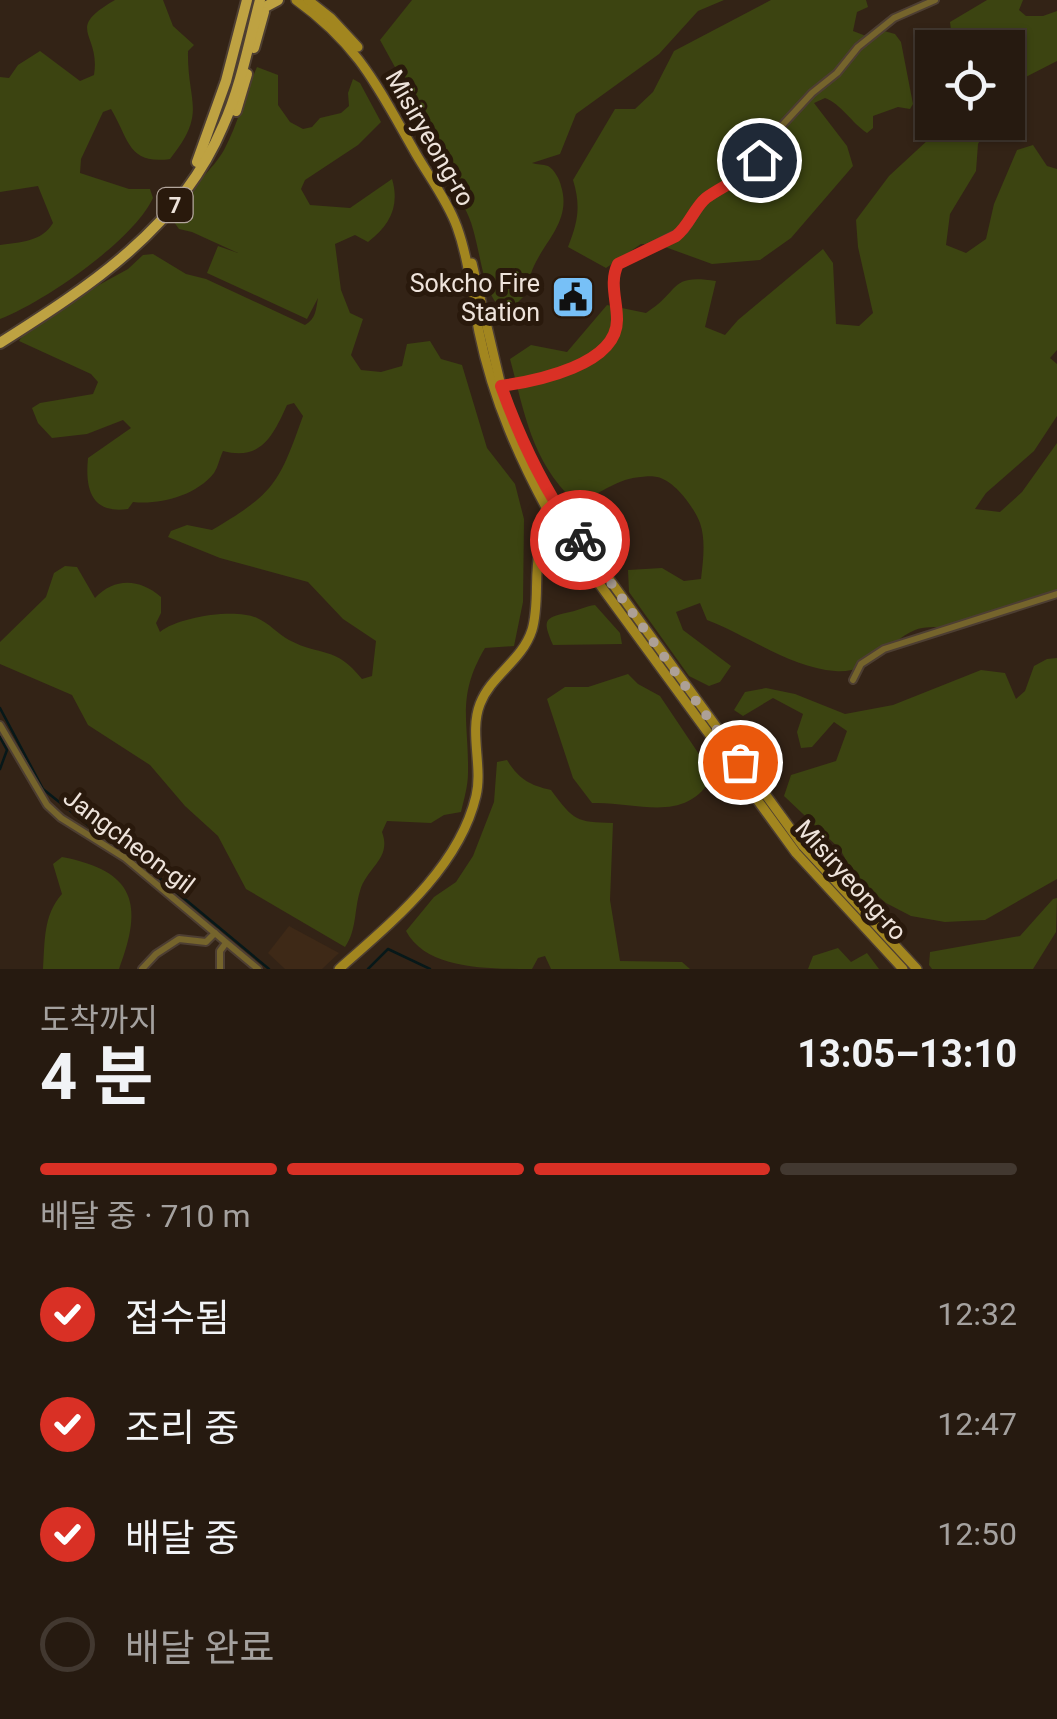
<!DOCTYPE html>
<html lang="ko">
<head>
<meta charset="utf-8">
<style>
	:root { --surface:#261a10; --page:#2e2319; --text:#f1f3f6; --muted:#a4a19f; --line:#423830; --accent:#d93025 }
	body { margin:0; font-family:Roboto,"Noto Sans KR",sans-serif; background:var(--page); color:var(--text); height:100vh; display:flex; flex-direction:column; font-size:38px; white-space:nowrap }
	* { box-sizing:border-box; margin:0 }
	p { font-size:32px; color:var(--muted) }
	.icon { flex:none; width:55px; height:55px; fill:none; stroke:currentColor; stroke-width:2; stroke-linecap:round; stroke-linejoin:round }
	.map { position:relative; height:969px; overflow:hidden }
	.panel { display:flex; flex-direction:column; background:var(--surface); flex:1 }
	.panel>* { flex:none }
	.controls { position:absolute; left:915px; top:30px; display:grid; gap:20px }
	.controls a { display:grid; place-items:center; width:110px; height:110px; border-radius:0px; background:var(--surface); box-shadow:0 2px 8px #0004,0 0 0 2px var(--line); font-size:50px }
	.pin { position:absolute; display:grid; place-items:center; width:85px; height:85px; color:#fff; margin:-42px; border:5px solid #fff; border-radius:50%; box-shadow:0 2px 10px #0007 }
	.courier { position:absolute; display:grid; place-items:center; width:100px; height:100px; margin:-50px; border:8px solid #d93025; border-radius:50%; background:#fff; color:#222; box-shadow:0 2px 12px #0007 }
	.summary em { font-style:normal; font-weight:700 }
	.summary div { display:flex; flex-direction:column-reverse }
	.summary { display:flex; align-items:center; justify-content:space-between; height:170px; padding:0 40px }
	h1 { font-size:65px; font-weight:700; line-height:75px }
	.bar { display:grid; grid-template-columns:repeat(4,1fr); gap:15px 10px; align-content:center; height:120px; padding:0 40px }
	.bar i { height:12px; border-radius:8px; background:var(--line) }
	.bar .selected { background:var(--accent) }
	.bar p { grid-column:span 4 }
	ol { padding:0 40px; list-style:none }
	li { display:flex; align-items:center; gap:30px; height:110px }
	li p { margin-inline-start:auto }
	li .icon { padding:10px; border-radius:50%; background:var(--accent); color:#fff; stroke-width:4 }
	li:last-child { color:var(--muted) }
	li i { width:55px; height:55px; border:5px solid var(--line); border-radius:50% }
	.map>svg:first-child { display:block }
</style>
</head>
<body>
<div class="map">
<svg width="1057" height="969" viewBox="0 0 1057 969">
	<rect width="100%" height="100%" fill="#332316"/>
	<!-- built -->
	<path fill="#3e2917" d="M289 926 339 953 322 969H285L268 953Z"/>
	<!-- green -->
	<g fill="#3c4411">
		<path d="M115 0H163L173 26 194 45 188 51C187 103 208 112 170 159 128 165 129 139 111 109L103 112 81 159 80 173 129 189H150L153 198C133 241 44 302 0 319V245C20 242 42 242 53 223L38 186 0 192V77L9 78 18 65 40 51 80 81 94 75C101 32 63 30 115 0Z"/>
		<path d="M412 0H724L698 11 659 54 576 114 560 154 532 163C537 165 543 164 548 166 554 169 560 180 561 186 575 230 526 252 529 291L517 303 504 310C478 293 482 237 464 207L467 198 380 40Z"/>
		<path d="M771 0H866L868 7 857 12 853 31 866 36 877 29 895 34 901 42 913 104 910 109 898 107 873 116V128L867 133C852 123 841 104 825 98L814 103 847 146 853 166 791 238 760 260 712 264 657 244H641L606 268 568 247C578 222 581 206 573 180L615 109H635L653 92 674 51Z"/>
		<path d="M987 0H1023L1019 10 1026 16H1043L1057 11V61L1008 86V48L953 47 950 22Z"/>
		<path d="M257 67 278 75V105L290 122 303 129 312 127 320 118 341 113 349 106 348 93 353 79 360 83 381 122 358 145 305 180 301 189 310 205 350 208 392 179C400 206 390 225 368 242L355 235 335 244 341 290 350 313 363 319 351 355 361 370 381 372 402 366 407 344 430 341 441 359 462 365 487 448 515 484 524 519 523 602 514 646 485 648C456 697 469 721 468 773 468 786 464 799 461 812L444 815 431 823 387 821 382 832C392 859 367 867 360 891 354 910 357 930 345 947L246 889 218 836 185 806 150 765 88 725 72 695 0 664V642L46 597 54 573 65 566 77 567 95 598C115 577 140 579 161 597V613L156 623 160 632C178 617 235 608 257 618 269 623 278 634 289 640 321 657 335 645 362 679L372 676 376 641 343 619 308 582 220 558 168 537 171 531 187 525 212 530C275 493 279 483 303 416L294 403 287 405C273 436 261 461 223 451 220 457 218 467 214 473 196 496 159 505 133 502L128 509C91 514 85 489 88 458L131 428 123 420 87 434 52 438 38 423 32 408 40 403 93 394 98 382 91 374 19 341 26 331 66 303 128 269 143 255 153 254 186 274 206 279 305 325C316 319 316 309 318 298L307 319 207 273 218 246 238 253 192 232 179 229 174 222C182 191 209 176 224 150 238 124 245 94 257 67Z"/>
		<path d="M988 125 978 144 976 171 950 214 946 245 966 253 986 239 994 204 1017 150 1033 145 1047 166 1057 169V350L1050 358 1057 364V416L1034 451 986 493 975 509 1000 512 1022 492 1057 443V594C1020 603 983 617 945 626 936 628 924 626 915 630 885 643 872 674 835 671 791 668 747 635 707 620L700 603 676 612 683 630 731 666 720 682 709 686 689 676 629 592 628 570 662 568 684 581 701 579C703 562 706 540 700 523 694 507 674 480 657 477 651 475 639 477 633 478 611 482 595 499 574 501 531 460 525 414 510 359L531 345 567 352 607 305 646 313C682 290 668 274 716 281L705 327 725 335 738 320 823 249 833 263 836 324 859 326 873 313 858 247 856 220 889 176 929 139Z"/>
		<path d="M595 605 620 633 622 644 553 645C542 619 544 618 570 612 579 610 586 606 595 605Z"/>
		<path d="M1057 658V879L985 920 945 922 911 916 886 903 855 877 840 849 784 796 791 775 836 761 847 731 834 722 812 747 801 748 797 732 803 714 773 698 743 716 734 710 745 692 766 688 795 694 845 714 893 705 981 670 1005 673 1016 699 1025 691 1034 666 1047 659Z"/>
		<path d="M628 674 638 684 660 696 713 775C687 826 636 801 592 803L573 778 547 699 565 687H588Z"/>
		<path d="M507 760C519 779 529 785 551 790 574 821 576 822 613 823L610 900 620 961 682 962 690 969H551L545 956 538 958 532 969C486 969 426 969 406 931L434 897 456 882 473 856 494 802 497 762Z"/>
		<path d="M62 857C135 871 144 904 119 969H43C45 942 43 915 62 894L53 864Z"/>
		<path d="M1057 898 1056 932 1033 969H932L929 965 930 952 1020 936 1053 899Z"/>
		<path d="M838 948 851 962 867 953 879 969H808L813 956Z"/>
	</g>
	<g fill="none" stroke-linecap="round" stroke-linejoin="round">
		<!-- stream -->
		<g stroke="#071819" stroke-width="2.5">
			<path d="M0 708 43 789 94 830 127 851 269 969"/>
			<path d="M0 737 7 750 0 769"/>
			<path d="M368 969 388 949 430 969"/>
		</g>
		<!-- street casing -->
		<g stroke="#4d3e32" stroke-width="10">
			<g id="street">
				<path d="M501 386C536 381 618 365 617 319 617 299 610 282 618 264L684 230 704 200 753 168 775 133 812 93 837 73 858 47 894 18 935 0"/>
				<path d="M853 680 861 664 884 649 1057 594"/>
				<path d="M0 725 47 805 61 818 125 858 258 969"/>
				<path d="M142 969 156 954 179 939 206 942 215 933"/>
				<path d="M220 969V951L226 943"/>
			</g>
		</g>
		<!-- secondary casing -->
		<g stroke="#4d3e32" stroke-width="12">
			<g id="secondary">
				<path d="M296 0C360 46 378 88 416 154 430 178 448 202 457 227 469 260 472 297 479 332 493 400 520 461 554 522L796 853 903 969"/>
				<path d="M308 0 331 18 358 47"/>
				<path d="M472 263 501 386 517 433 551 499 803 846 917 969"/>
				<path d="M339 969C392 922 459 868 476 796 483 767 469 732 480 704 491 675 522 661 532 630 543 593 526 549 556 521"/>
			</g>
		</g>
		<!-- primary casing -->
		<g stroke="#4d3e32" stroke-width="14">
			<g id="primary">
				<path d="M265 7 278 0"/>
				<path d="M254 48 264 12"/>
				<path d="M236 111 247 74"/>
				<path d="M197 162 226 81 247 0"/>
				<path d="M0 343C90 286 180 228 223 126 241 86 249 42 260 0"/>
			</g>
		</g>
		<!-- street -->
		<use href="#street" stroke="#75642c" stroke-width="6"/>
		<!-- secondary -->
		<use href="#secondary" stroke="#a2861f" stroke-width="9"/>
		<!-- primary -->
		<use href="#primary" stroke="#bea242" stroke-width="10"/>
	</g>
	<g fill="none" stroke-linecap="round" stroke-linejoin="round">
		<!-- done -->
		<path stroke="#ada096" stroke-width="10" stroke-dasharray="0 18" d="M580 540 740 762"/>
		<!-- route -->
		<path stroke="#d93025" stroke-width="12" d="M580 540C545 492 521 442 501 386 536 381 618 365 617 319 617 300 609 282 618 264L676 236C689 226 694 208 706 198 724 185 743 179 759 160"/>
	</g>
	<!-- icons -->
	<defs>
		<g id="civic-square" transform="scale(2.25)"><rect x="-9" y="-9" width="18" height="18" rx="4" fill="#77c0f7" stroke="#29190c"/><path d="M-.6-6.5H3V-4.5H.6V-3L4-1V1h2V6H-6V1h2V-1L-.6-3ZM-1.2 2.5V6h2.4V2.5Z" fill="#111"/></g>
	</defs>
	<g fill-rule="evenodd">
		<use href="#civic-square" x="573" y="297"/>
	</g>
	<g text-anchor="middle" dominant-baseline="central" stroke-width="10" stroke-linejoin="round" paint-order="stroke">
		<!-- shield labels -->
		<rect fill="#29190c" stroke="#b3a69d" stroke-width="2.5" x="157.5" y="188" width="35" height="34" rx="8"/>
		<g font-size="22" font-weight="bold" fill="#eee3db">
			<text x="175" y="205">7</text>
		</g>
		<!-- street labels -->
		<g font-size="25" fill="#eee3db" stroke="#29190c">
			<text transform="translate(430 138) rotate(60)">Misiryeong-ro</text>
			<text transform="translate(129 841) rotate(37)">Jangcheon-gil</text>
			<text transform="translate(851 880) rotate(48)">Misiryeong-ro</text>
		</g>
		<!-- poi labels -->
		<g font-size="25" fill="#eee3db" stroke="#29190c" text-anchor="end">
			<text x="540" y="283">Sokcho Fire<tspan x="540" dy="29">Station</tspan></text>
		</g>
	</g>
</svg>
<div class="controls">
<a><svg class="icon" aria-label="locate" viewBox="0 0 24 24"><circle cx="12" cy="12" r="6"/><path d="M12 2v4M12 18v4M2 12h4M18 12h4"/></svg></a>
</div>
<div class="pin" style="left:740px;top:762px;background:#ea580c"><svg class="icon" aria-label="bag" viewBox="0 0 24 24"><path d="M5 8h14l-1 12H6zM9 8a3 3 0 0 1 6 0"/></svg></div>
<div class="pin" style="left:759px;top:160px;background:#1f2937"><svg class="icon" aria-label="home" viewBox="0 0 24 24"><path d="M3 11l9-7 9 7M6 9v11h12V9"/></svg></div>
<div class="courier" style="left:580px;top:540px"><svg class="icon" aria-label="bike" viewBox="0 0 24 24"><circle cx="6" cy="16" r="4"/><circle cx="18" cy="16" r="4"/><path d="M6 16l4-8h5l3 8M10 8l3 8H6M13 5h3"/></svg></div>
</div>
<section class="panel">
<div class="summary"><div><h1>4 분</h1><p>도착까지</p></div><em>13:05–13:10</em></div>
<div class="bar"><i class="selected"></i><i class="selected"></i><i class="selected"></i><i></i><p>배달 중 · 710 m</p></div>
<ol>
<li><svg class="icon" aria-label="check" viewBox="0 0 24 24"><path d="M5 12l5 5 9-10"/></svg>접수됨<p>12:32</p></li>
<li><svg class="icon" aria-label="check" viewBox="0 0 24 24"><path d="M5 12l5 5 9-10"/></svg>조리 중<p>12:47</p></li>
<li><svg class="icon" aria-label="check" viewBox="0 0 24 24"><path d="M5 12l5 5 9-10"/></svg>배달 중<p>12:50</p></li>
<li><i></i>배달 완료</li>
</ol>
</section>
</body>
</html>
